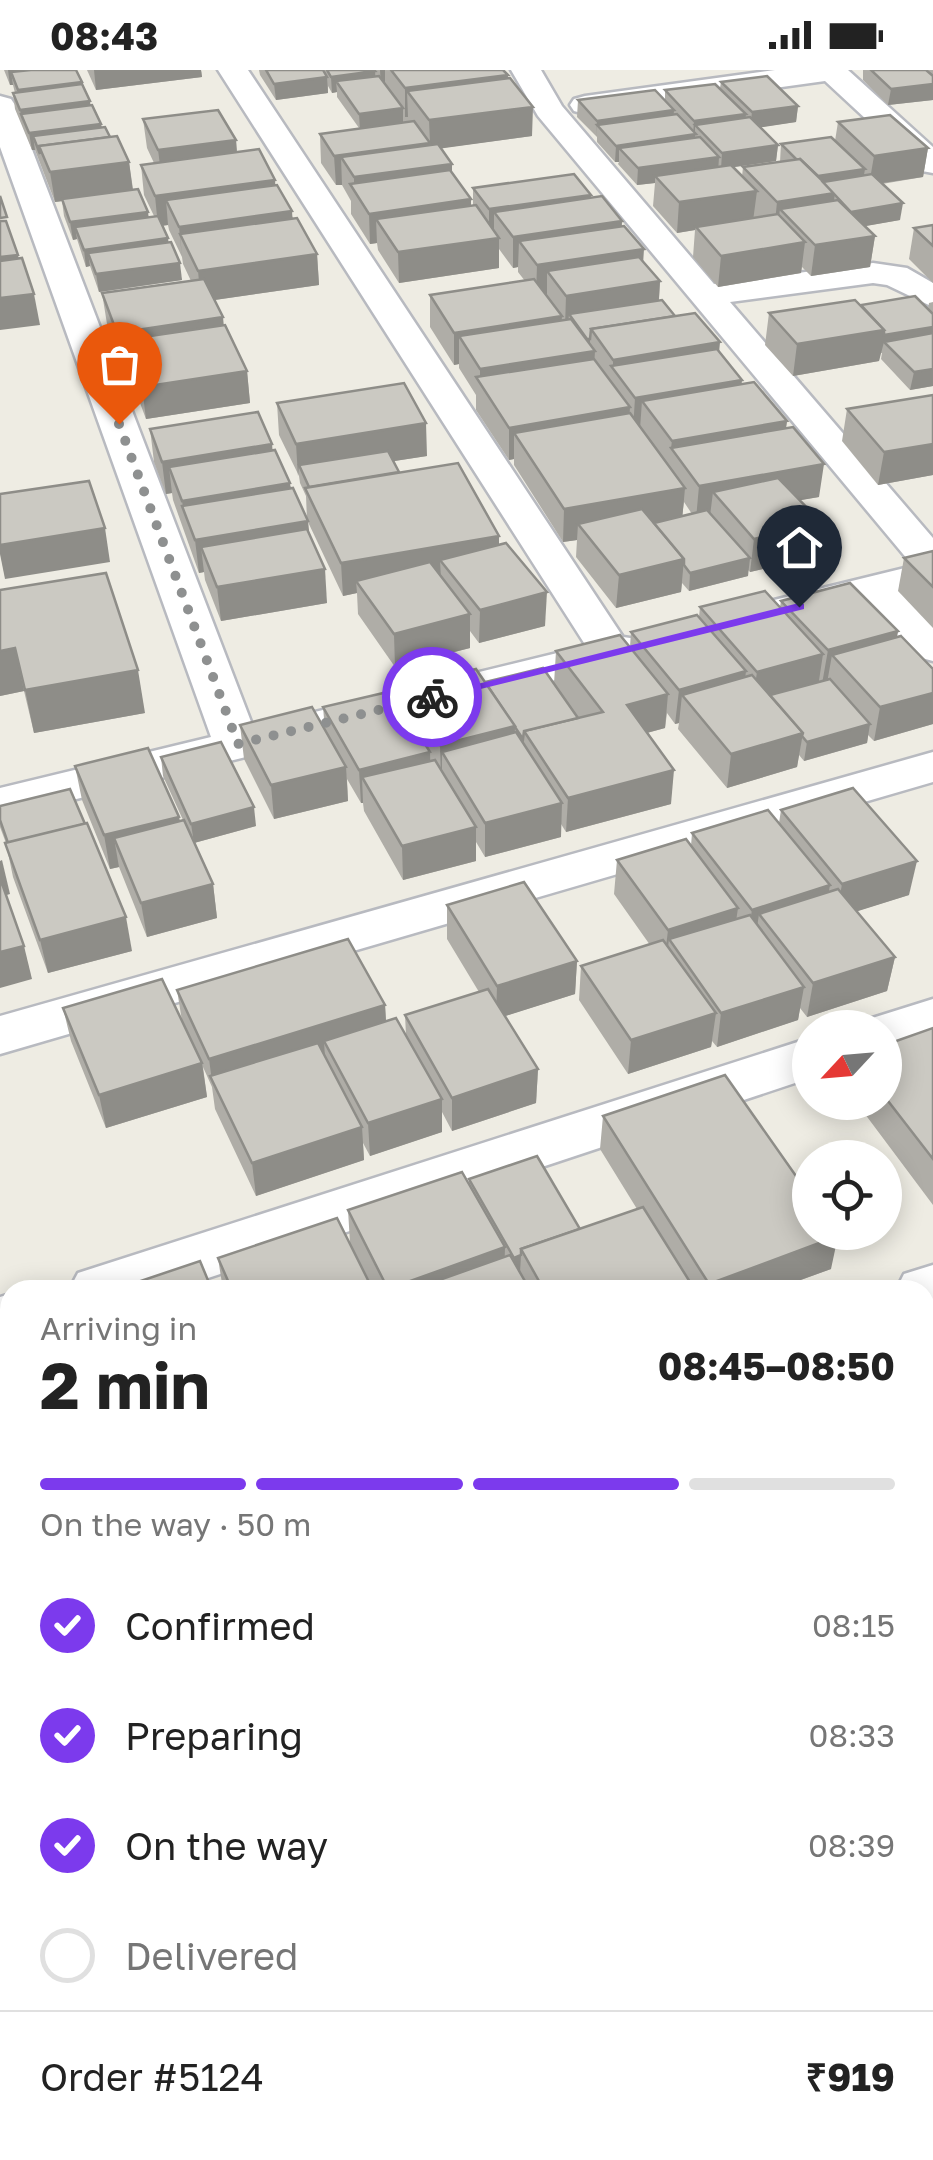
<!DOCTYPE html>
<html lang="en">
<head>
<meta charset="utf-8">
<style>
	:root { --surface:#fff; --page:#f6f6f6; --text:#222; --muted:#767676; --line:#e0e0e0; --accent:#7c3aed }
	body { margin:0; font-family:"Golos Text",sans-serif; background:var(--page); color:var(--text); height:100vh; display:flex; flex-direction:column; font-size:38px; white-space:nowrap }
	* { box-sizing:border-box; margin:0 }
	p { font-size:32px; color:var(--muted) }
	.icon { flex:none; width:55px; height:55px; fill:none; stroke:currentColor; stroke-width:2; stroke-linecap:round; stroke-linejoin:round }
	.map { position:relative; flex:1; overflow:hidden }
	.side { position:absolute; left:0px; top:1210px; width:935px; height:880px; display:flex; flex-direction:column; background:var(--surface); border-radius:30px 30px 0 0; box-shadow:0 5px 25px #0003 }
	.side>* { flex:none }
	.needle { width:65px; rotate:244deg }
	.tools { position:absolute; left:792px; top:940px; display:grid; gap:20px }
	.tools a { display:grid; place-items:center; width:110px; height:110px; border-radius:50%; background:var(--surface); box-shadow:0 5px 25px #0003; font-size:50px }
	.pin { position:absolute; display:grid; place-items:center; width:85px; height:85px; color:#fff; margin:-102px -42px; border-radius:50% 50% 50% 0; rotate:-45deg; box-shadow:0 0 10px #0007 }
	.pin .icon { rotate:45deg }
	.courier { position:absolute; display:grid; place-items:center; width:100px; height:100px; margin:-50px; border:8px solid #7c3aed; border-radius:50%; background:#fff; color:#222; box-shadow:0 2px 12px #0007 }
	.headline em { font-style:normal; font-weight:700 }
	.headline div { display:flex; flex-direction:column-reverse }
	.headline { display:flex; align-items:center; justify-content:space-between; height:170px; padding:0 40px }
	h1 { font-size:65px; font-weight:700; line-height:75px }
	.bar { display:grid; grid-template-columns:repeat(4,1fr); gap:15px 10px; align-content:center; height:120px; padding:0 40px }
	.bar i { height:12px; border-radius:8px; background:var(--line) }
	.bar .selected { background:var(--accent) }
	.bar p { grid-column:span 4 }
	.line { display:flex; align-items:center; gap:25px; padding:0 40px; border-top:2px solid var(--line) }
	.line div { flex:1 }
	ol { padding:0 40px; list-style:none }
	li { display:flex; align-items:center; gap:30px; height:110px }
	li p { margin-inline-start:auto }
	li .icon { padding:10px; border-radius:50%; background:var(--accent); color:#fff; stroke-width:4 }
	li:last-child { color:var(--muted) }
	li i { width:55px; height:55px; border:5px solid var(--line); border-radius:50% }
	.status { display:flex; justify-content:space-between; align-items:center; height:70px; padding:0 50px; background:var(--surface); direction:ltr }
	.status svg { height:28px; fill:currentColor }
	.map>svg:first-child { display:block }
</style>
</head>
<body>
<div class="status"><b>08:43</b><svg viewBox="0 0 49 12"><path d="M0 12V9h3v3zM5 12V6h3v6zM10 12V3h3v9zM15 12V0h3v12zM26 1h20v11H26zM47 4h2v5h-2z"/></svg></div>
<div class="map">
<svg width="933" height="2090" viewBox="0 0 933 2090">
	<rect width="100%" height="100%" fill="#eeece3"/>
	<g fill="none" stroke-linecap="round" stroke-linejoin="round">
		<!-- street casing -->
		<g stroke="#b8bac0" stroke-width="5">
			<g id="street">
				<path d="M218 0H248L623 567 644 570 651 579 644 588 0 748V718L211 667 0 77V26L11 29 15 35 253 657 586 576Z"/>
				<path d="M511 0H541L562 36 714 214 873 193 907 198 933 213V237L887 215 873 213 730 232 933 468V516L903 524 933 553V591L918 587 865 533 785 553 770 549 764 540 770 531 913 496 538 46Z"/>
				<path d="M775 0H848L933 77V103L922 101 825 11 585 44 574 41 570 35 574 29 585 26Z"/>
				<path d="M933 682V712L0 984V946Z"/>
				<path d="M933 929V968L885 983V958H862L866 950Z"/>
				<path d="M810 968V1008L172 1220H69L78 1203Z"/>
				<path d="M933 1195V1243L925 1245V1220H896L904 1204Z"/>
				<path d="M10 1224V1274L0 1277V1227Z"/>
				<path d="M10 1506V1568L0 1572V1510Z"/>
				<path d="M0 1736 10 1741V1826L0 1822Z"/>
				<path d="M925 1845 933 1848V1937L925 1934Z"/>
				<path d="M179 2080H262L266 2090H183Z"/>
			</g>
		</g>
		<!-- street -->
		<use href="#street" fill="#fff" fill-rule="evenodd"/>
	</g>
	<!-- wall -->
	<g fill="#afada7" fill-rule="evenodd">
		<path d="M4 0H76L90 35 102 57 129 92 133 119 149 147 154 146 144 125 141 95 154 93 147 78 143 49 236 70 237 82 275 115 293 148 317 184 319 215 214 230 223 247V255L247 301 250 333 146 349 128 301 127 294H122L107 254 102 223 191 211 183 194 182 187 169 160 168 155 162 156 182 210 99 222 90 196 86 197 77 169 73 170 64 146 62 131 55 132 35 80H32L15 39 13 23H15L13 15H10Z"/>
		<path d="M87 0H201L202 7 96 20Z"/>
		<path d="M259 0H503L532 66 441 78 452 102 471 129V136L473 135V118L591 128 622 156 643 191 660 211 659 230 675 246 719 282 742 314 787 351 786 358 819 427 800 430 817 486 750 502 748 500V506L689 521 682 513 681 522 616 538 576 487 577 470 563 472 514 395V389L509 390 476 340V325L459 298V294L454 295 430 257V225L525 211 518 202V197L513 198 499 179V198L399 213 378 180 377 173 370 174 351 144V131L342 115H336L321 93 320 64 359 58 337 27V22L332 23 328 16V23L276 30 260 5ZM684 432 692 444 682 446Z"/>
		<path d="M863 0H933V30L888 35 863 10Z"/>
		<path d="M721 12 798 36 796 52 760 57 778 75 776 91 733 97 742 107 743 97 780 92 781 74 835 71 838 52 928 78 923 107 882 114 900 150 865 156 875 166 870 197 811 206 802 197 801 203 718 217 693 187 695 160 677 163 653 136 655 113 637 115 618 94 619 92H615L597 72V67L577 47 578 30H665V20L720 18Z"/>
		<path d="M933 155V213L909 189 914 158Z"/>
		<path d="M933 232V316L910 320 881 289 882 283H880L879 291 793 306 765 275 769 243 861 235 928 239 929 233Z"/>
		<path d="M933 325V405L878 415 842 371 847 339Z"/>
		<path d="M277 333 427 386 394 391 399 402 499 466V475L545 556 479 573 470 561V578L395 597 358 544 357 523 343 526 308 452 309 464 327 533 221 551 205 510 204 502 199 503 173 430 172 423 166 424 154 392 150 359 273 380 307 450 306 426 300 413 299 406 279 365Z"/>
		<path d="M933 481V558L898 521 904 488Z"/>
		<path d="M0 520 145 643 34 663 24 621 0 626Z"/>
		<path d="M781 531 898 561 897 567 933 599V654L874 671 868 665 867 673 804 691 799 685 797 697 727 718 678 659 679 653 675 654 667 643 665 658 647 663 671 734 566 762 561 754V767L485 787 476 772V791L403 810 364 741 363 733H361L347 709 348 731 274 749 244 689 240 655 325 660 323 637 405 641 404 617 485 612 554 614 556 581 630 577 631 562 699 547 700 537H780Z"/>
		<path d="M161 687 256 756 194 773 213 814 217 848 147 867 119 797 110 799 82 730 75 696 179 747 180 751 183 750 163 706Z"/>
		<path d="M0 736 132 881 48 903 13 807 6 773 0 757Z"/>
		<path d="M781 740 909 825 857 841 895 887 887 921 807 947 800 938 798 950 717 977 712 971 711 977 628 1004 579 930 581 896 650 875 614 824 617 790 691 776 692 763 779 753Z"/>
		<path d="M447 835 577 891 575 924 505 946 538 999 536 1033 452 1061 442 1042V1062L370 1086 363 1073 364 1090 256 1126 215 1039 212 1017 203 997 207 1027 106 1058 71 971 63 938 182 951 177 920 385 935 386 951 406 965 405 945 479 922 447 869Z"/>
		<path d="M933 958V1135L856 1032H885V975Z"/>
		<path d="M603 1046 831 1199 773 1220H374L350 1173 348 1140 469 1114V1109L580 1159 637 1139 600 1079Z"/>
		<path d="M218 1188 373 1220H223Z"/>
		<path d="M933 1232V1468L925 1471V1235Z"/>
		<path d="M933 1533V1657L925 1642V1536Z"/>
		<path d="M583 2080H770L775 2090H589Z"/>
	</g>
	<!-- shaded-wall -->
	<g fill="#8e8d88">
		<path d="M8 0H74L11 2 13 15H10Z"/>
		<path d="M94 0H201L202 7 96 20Z"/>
		<path d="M380 0H385V15H381Z"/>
		<path d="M375 1 376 17 336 11 337 22 332 23 331 7Z"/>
		<path d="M508 5 507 34 407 21 408 47H405V18Z"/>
		<path d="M327 7 328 23 276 30 274 14Z"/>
		<path d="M82 12 84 28 21 36 18 20Z"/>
		<path d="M933 14V30L888 35 891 19Z"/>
		<path d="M90 31 92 48 21 44 23 57 20 40Z"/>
		<path d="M798 36 796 52 750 59 752 42Z"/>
		<path d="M533 37 532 66 430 80 452 94V123L354 120V107L341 87 342 115H336L334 86 430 73 429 50Z"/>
		<path d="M403 38V54L360 60 359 44Z"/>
		<path d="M674 40 673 56 597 55 596 67 597 51Z"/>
		<path d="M746 44 744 60 695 55V81L619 78V92H615L616 76 693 65 694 51Z"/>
		<path d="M101 54 104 71 33 66 35 80H32L29 63Z"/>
		<path d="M236 70 238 100 162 110 158 80Z"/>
		<path d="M778 75 776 91 721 99 722 83Z"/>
		<path d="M928 78 923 107 869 115 874 86Z"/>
		<path d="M719 87 718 103 655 106V113L637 115 638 98Z"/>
		<path d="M129 92 133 122 55 132 50 102Z"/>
		<path d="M865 99 862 116 830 121 815 107Z"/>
		<path d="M275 110 277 140 166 130 168 155 158 156 155 126Z"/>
		<path d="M757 121 753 151 696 157 695 160 677 163 679 132Z"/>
		<path d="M835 123 831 153 780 139 777 161 774 162 777 132Z"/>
		<path d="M591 125 589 155 494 142V168H499V198L399 213 398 182 489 169V139Z"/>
		<path d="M471 129V159L376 149 377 173 370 174 369 144Z"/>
		<path d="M903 133 900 150 849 159 851 142Z"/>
		<path d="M292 141 294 172 180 164 182 187 179 157Z"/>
		<path d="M148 142 150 159 75 157 77 169 73 170 70 152Z"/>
		<path d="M622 151 621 182 519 171 518 197 513 198V167Z"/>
		<path d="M875 166 870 197 811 206 815 175Z"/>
		<path d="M168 168 170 185 88 183 90 196 86 197 84 180Z"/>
		<path d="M805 172 801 203 718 217 721 186Z"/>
		<path d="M644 179 642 210 547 201V225L536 226 537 195Z"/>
		<path d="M317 184 319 215 201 232 198 201Z"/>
		<path d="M18 185 23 216 0 219V187Z"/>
		<path d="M180 193 182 210 99 222 96 204Z"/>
		<path d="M660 211 658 243 569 244 568 257H565L566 226Z"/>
		<path d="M34 224 40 255 0 260V228Z"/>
		<path d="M562 246 560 278 459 266V294L454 295V263Z"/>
		<path d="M223 247 226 279 123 270 127 294H122L117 263Z"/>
		<path d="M933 257V274L884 272 879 291 793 306 797 274 884 260Z"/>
		<path d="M590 269V282L595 281 593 313 480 314V299Z"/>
		<path d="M720 272 717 304 613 299V290Z"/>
		<path d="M933 299V316L910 320 914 302Z"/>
		<path d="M247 301 250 333 146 349 142 317Z"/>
		<path d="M742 310 739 342 642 331 640 359 633 360 635 328Z"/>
		<path d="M630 337 628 369 514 363V389L509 390V358Z"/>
		<path d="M787 351 782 384 671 378 672 371Z"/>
		<path d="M426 353 427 386 304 405 299 395 298 406 296 374Z"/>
		<path d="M272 374 275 407 169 397 172 423 166 424 162 392Z"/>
		<path d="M933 374V405L878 415 884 382Z"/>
		<path d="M824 394 819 427 731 442 713 422 710 446 696 449 699 416Z"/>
		<path d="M290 413 293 446 183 437 182 431Z"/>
		<path d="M685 418 682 451 650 454H578L577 470 563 472 564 439Z"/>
		<path d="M308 451 311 484 201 477 204 502 199 503 195 470Z"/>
		<path d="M822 453 817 486 750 502 754 469Z"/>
		<path d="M105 458 110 492 5 509 0 484V475Z"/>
		<path d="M499 466V499L440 490 441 509 356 511 357 523 343 526 341 493Z"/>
		<path d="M750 488 748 506 689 521 690 503Z"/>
		<path d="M684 489 681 522 616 538 619 505Z"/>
		<path d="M325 499 327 533 221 551 217 517Z"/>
		<path d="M547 522 545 556 479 573 480 540Z"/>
		<path d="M470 544V578L395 597 394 564Z"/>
		<path d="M898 561 891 595 832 585 827 613 822 614 828 580Z"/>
		<path d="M15 578 24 621 0 626V581Z"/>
		<path d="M823 584 818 617 752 635 757 602Z"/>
		<path d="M138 600 145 643 34 663 25 620Z"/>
		<path d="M746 601 742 635 682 625 679 653 675 654 679 620Z"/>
		<path d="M933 623V654L874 671 880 637Z"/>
		<path d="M668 624 665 658 624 669 627 635Z"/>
		<path d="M870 654 867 673 804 691 807 672Z"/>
		<path d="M515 656 514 690 442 682V708L441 709 440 675Z"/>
		<path d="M803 663 797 697 727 718 731 684Z"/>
		<path d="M430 682 431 716 362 707 363 733H361L359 700Z"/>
		<path d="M346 697 348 731 274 749 271 715Z"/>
		<path d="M674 700 671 734 566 762 568 728Z"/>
		<path d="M562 733 561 767 485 787V753Z"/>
		<path d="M254 737 256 756 194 773 191 754Z"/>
		<path d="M179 747 184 781 114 768 119 797 110 799 104 765Z"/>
		<path d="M476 757V791L403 810 402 776Z"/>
		<path d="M2 790 10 824 0 827V791Z"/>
		<path d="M917 791 909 825 836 848 842 814Z"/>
		<path d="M213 814 217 848 147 867 141 833Z"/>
		<path d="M830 815 824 848 759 844 755 871 746 873 752 840Z"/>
		<path d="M738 838 733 872 669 869 666 893 664 894 668 860Z"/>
		<path d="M126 847 132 881 48 903 40 870Z"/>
		<path d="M24 876 32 909 0 918V882Z"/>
		<path d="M895 887 887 921 807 947 813 913Z"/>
		<path d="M577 891 575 924 496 949 497 916Z"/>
		<path d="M804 917 798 950 717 977 721 943Z"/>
		<path d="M385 935 387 968 324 971 325 988 212 1011 209 989Z"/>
		<path d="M716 943 711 977 628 1004 631 970Z"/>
		<path d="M202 993 207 1027 106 1058 99 1025Z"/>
		<path d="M538 999 536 1033 452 1061V1028Z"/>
		<path d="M442 1029V1062L370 1086 368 1053Z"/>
		<path d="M362 1057 364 1090 256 1126 252 1093Z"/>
		<path d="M838 1166 831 1199 773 1220H708L709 1214Z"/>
		<path d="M505 1177 504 1210 475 1220H388V1219Z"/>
		<path d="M521 1185 520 1203 514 1206V1188Z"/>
		<path d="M10 1342V1376L0 1379V1345Z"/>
		<path d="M933 1443V1468L925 1471V1446Z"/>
		<path d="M10 1462V1481L4 1464Z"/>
		<path d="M933 1752V1772L925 1776V1755Z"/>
		<path d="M933 1946V1947L925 1960V1949Z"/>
	</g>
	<!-- building -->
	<g fill="#cbc9c2" stroke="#8e8d88" stroke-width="2.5">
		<path d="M31 0H76L82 12 18 20 11 2Z"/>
		<path d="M266 0H323L327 7 274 14Z"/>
		<path d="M327 0H374L375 1 331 7Z"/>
		<path d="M391 0H503L508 5 405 18Z"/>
		<path d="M871 0H926L933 6V14L891 19Z"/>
		<path d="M379 6 403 38 359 44 336 11Z"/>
		<path d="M767 6 798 36 752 42 721 12Z"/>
		<path d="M510 8 533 37 429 50 407 21Z"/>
		<path d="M82 14 90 31 20 40 13 23Z"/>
		<path d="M715 14 746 44 694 51 665 20Z"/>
		<path d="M655 20 674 40 597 51 578 30Z"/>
		<path d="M92 35 101 54 29 63 21 44Z"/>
		<path d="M218 40 236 70 158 80 143 49Z"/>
		<path d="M677 44 696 64 616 76 597 55Z"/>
		<path d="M890 45 928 78 874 86 838 52Z"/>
		<path d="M750 47 778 75 722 83 695 55Z"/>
		<path d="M414 51 430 73 334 86 320 64Z"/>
		<path d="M105 57 110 67 39 76 40 84 33 66Z"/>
		<path d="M117 66 129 92 50 102 39 76Z"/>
		<path d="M700 67 719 87 638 98 619 78Z"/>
		<path d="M831 67 865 99 818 106 800 89 797 90 781 74Z"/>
		<path d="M438 74 452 94 354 107 341 87Z"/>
		<path d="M259 79 275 110 155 126 141 95Z"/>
		<path d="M800 89 835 123 777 132 743 97Z"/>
		<path d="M731 95 757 121 679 132 655 106Z"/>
		<path d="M450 100 471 129 369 144 350 114Z"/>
		<path d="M574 104 591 125 489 139 473 118Z"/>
		<path d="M872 104 903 133 851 142 823 112Z"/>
		<path d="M277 115 292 141 179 157 166 130Z"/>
		<path d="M138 119 148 142 70 152 62 129Z"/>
		<path d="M0 126 7 147 0 148Z"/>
		<path d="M602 126 622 151 513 167 494 142Z"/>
		<path d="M838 130 875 166 815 175 780 139Z"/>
		<path d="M476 135 499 168 398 182 376 149Z"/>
		<path d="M778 144 805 172 721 186 696 157Z"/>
		<path d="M158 146 168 168 84 180 75 157Z"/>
		<path d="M297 148 317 184 198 201 180 164Z"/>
		<path d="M0 151H6L18 185 0 187Z"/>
		<path d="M933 155V176L914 158Z"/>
		<path d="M624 156 644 179 537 195 519 171Z"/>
		<path d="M171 172 180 193 96 204 88 183Z"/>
		<path d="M639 187 660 211 566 226 547 201Z"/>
		<path d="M22 188 34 224 0 228V191Z"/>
		<path d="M204 209 223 247 117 263 102 223Z"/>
		<path d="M534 209 562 246 454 263 430 225Z"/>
		<path d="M915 226 933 244V257L884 265V260L861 235Z"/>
		<path d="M662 230 675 246 591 259 590 269H587L569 244Z"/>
		<path d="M855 230 884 260 797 274 769 243Z"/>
		<path d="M695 243 720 272 613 290 591 259Z"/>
		<path d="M571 249 595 281 480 299 459 266Z"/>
		<path d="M225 255 247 301 142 317 123 270Z"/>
		<path d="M933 263V299L914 302 884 272Z"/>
		<path d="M717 279 742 310 635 328 611 296Z"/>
		<path d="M594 289 630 337 509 358 476 307Z"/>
		<path d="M754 312 787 351 672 371 642 331Z"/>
		<path d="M404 313 426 353 296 374 277 333Z"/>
		<path d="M933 325V374L884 382 847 339Z"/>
		<path d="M258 342 272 374 162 392 150 359Z"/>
		<path d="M630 343 685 418 564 439 514 363Z"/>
		<path d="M793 357 824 394 699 416 671 378Z"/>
		<path d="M275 380 290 413 182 431 169 397Z"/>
		<path d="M388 381 399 402 309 417 299 395Z"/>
		<path d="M458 393 499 466 341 493 305 418Z"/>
		<path d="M778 408 822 453 754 469 713 422Z"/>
		<path d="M89 411 105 458 0 475V424Z"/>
		<path d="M293 418 308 451 195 470 182 436Z"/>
		<path d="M642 439 684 489 619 505 578 454Z"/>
		<path d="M707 440 750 488 690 503 684 495V489L654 453Z"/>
		<path d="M307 459 325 499 217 517 201 477Z"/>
		<path d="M506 473 547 522 480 540 440 490Z"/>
		<path d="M933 481V517L904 488Z"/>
		<path d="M430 492 470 544 394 564 356 511Z"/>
		<path d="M106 503 138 600 25 620 15 578 0 581V520Z"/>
		<path d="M850 513 898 561 828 580 781 531Z"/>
		<path d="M765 521 823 584 757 602 700 537Z"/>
		<path d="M697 545 746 601 679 620 631 562Z"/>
		<path d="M620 565 668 624 627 635 674 700 568 728 524 661 603 642 556 581Z"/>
		<path d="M901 566 933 599V623L880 637 832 585Z"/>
		<path d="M543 598 578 648 524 661 523 669 485 612Z"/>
		<path d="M476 599 515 656 440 675 404 617Z"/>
		<path d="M752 605 803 663 731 684 682 625Z"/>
		<path d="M830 609 870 654 807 672 802 666 803 663 770 625Z"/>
		<path d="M392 621 430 682 359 700 323 637Z"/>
		<path d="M312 637 346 697 271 715 240 655Z"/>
		<path d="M516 662 562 733 485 753 442 682Z"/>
		<path d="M221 672 254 737 191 754 161 687Z"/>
		<path d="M148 678 179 747 104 765 75 696Z"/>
		<path d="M435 690 476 757 402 776 362 707Z"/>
		<path d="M853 718 917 791 842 814 781 740Z"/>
		<path d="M70 719 85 754 8 773 0 750V736Z"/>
		<path d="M768 740 830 815 752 840 692 763Z"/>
		<path d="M184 750 213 814 141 833 114 768Z"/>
		<path d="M87 753 126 847 40 870 5 773Z"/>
		<path d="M686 769 738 838 668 860 617 790Z"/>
		<path d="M0 808 24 876 0 882Z"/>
		<path d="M524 812 577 891 497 916 447 835Z"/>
		<path d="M838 819 895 887 813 913 759 844Z"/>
		<path d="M750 845 804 917 721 943 669 869Z"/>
		<path d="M348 869 385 935 209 989 177 920Z"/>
		<path d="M663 870 716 943 631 970 581 896Z"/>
		<path d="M162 909 202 993 99 1025 63 938Z"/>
		<path d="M488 919 538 999 452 1028 405 945Z"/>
		<path d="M396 948 442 1029 368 1053 324 971Z"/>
		<path d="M933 958V1089L885 1027V975Z"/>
		<path d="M318 973 362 1057 252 1093 210 1006Z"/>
		<path d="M725 1005 810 1126V1162H836L838 1166 709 1214 603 1046Z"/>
		<path d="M537 1086 580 1159 521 1179V1185L514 1188 469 1109Z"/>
		<path d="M462 1102 505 1177 388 1219 348 1140Z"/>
		<path d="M643 1137 695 1220H544L521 1179Z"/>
		<path d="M337 1148 373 1220H232L218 1188Z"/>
		<path d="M510 1185 530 1220H411Z"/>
		<path d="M200 1191 212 1220H114Z"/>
		<path d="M933 1232V1327L925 1316V1235Z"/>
		<path d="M10 1252V1342L0 1345V1255Z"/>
		<path d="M925 1331 933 1343V1443L925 1446Z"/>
		<path d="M10 1353V1462L4 1464 0 1452V1356Z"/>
		<path d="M933 1533V1607L925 1592V1536Z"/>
		<path d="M10 1543V1609L0 1576V1547Z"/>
		<path d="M925 1697 933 1711V1752L925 1755Z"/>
		<path d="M925 1928 933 1943V1946L925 1949Z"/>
		<path d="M487 2080H580L585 2090H470Z"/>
		<path d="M598 2080H770L775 2090H604Z"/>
	</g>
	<!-- route -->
	<path fill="#7c3aed" d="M799 533 804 534V539L432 631 426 627Z"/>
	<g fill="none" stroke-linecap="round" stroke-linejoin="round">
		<!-- done -->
		<path stroke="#8e9090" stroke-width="10" stroke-dasharray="0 18" d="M119 354 238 674 432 627"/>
	</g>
</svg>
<div class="tools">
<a><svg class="needle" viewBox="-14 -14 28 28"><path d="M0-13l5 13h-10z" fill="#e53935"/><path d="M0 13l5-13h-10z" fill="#767676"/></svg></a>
<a><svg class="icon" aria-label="locate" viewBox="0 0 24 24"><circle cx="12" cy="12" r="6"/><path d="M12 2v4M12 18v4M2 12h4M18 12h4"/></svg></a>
</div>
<div class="pin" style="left:119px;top:354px;background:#ea580c"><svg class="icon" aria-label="bag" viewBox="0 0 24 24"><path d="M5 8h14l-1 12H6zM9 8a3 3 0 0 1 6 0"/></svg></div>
<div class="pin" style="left:799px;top:537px;background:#1f2937"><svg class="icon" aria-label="home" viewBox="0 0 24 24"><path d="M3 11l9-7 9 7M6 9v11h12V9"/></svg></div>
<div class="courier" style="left:432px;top:627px"><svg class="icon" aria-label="bike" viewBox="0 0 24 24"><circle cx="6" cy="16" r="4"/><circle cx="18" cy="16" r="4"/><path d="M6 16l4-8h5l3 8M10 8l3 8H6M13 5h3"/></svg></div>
<section class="side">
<div class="headline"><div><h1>2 min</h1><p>Arriving in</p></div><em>08:45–08:50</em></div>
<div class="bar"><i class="selected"></i><i class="selected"></i><i class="selected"></i><i></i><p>On the way · 50 m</p></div>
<ol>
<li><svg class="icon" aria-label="check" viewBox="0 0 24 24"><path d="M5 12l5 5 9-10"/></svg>Confirmed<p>08:15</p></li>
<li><svg class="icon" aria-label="check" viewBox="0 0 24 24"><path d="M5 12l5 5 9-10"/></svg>Preparing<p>08:33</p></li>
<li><svg class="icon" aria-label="check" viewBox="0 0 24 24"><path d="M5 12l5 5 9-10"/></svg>On the way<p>08:39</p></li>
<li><i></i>Delivered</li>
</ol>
<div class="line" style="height:130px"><div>Order #5124</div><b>₹919</b></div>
</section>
</div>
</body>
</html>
